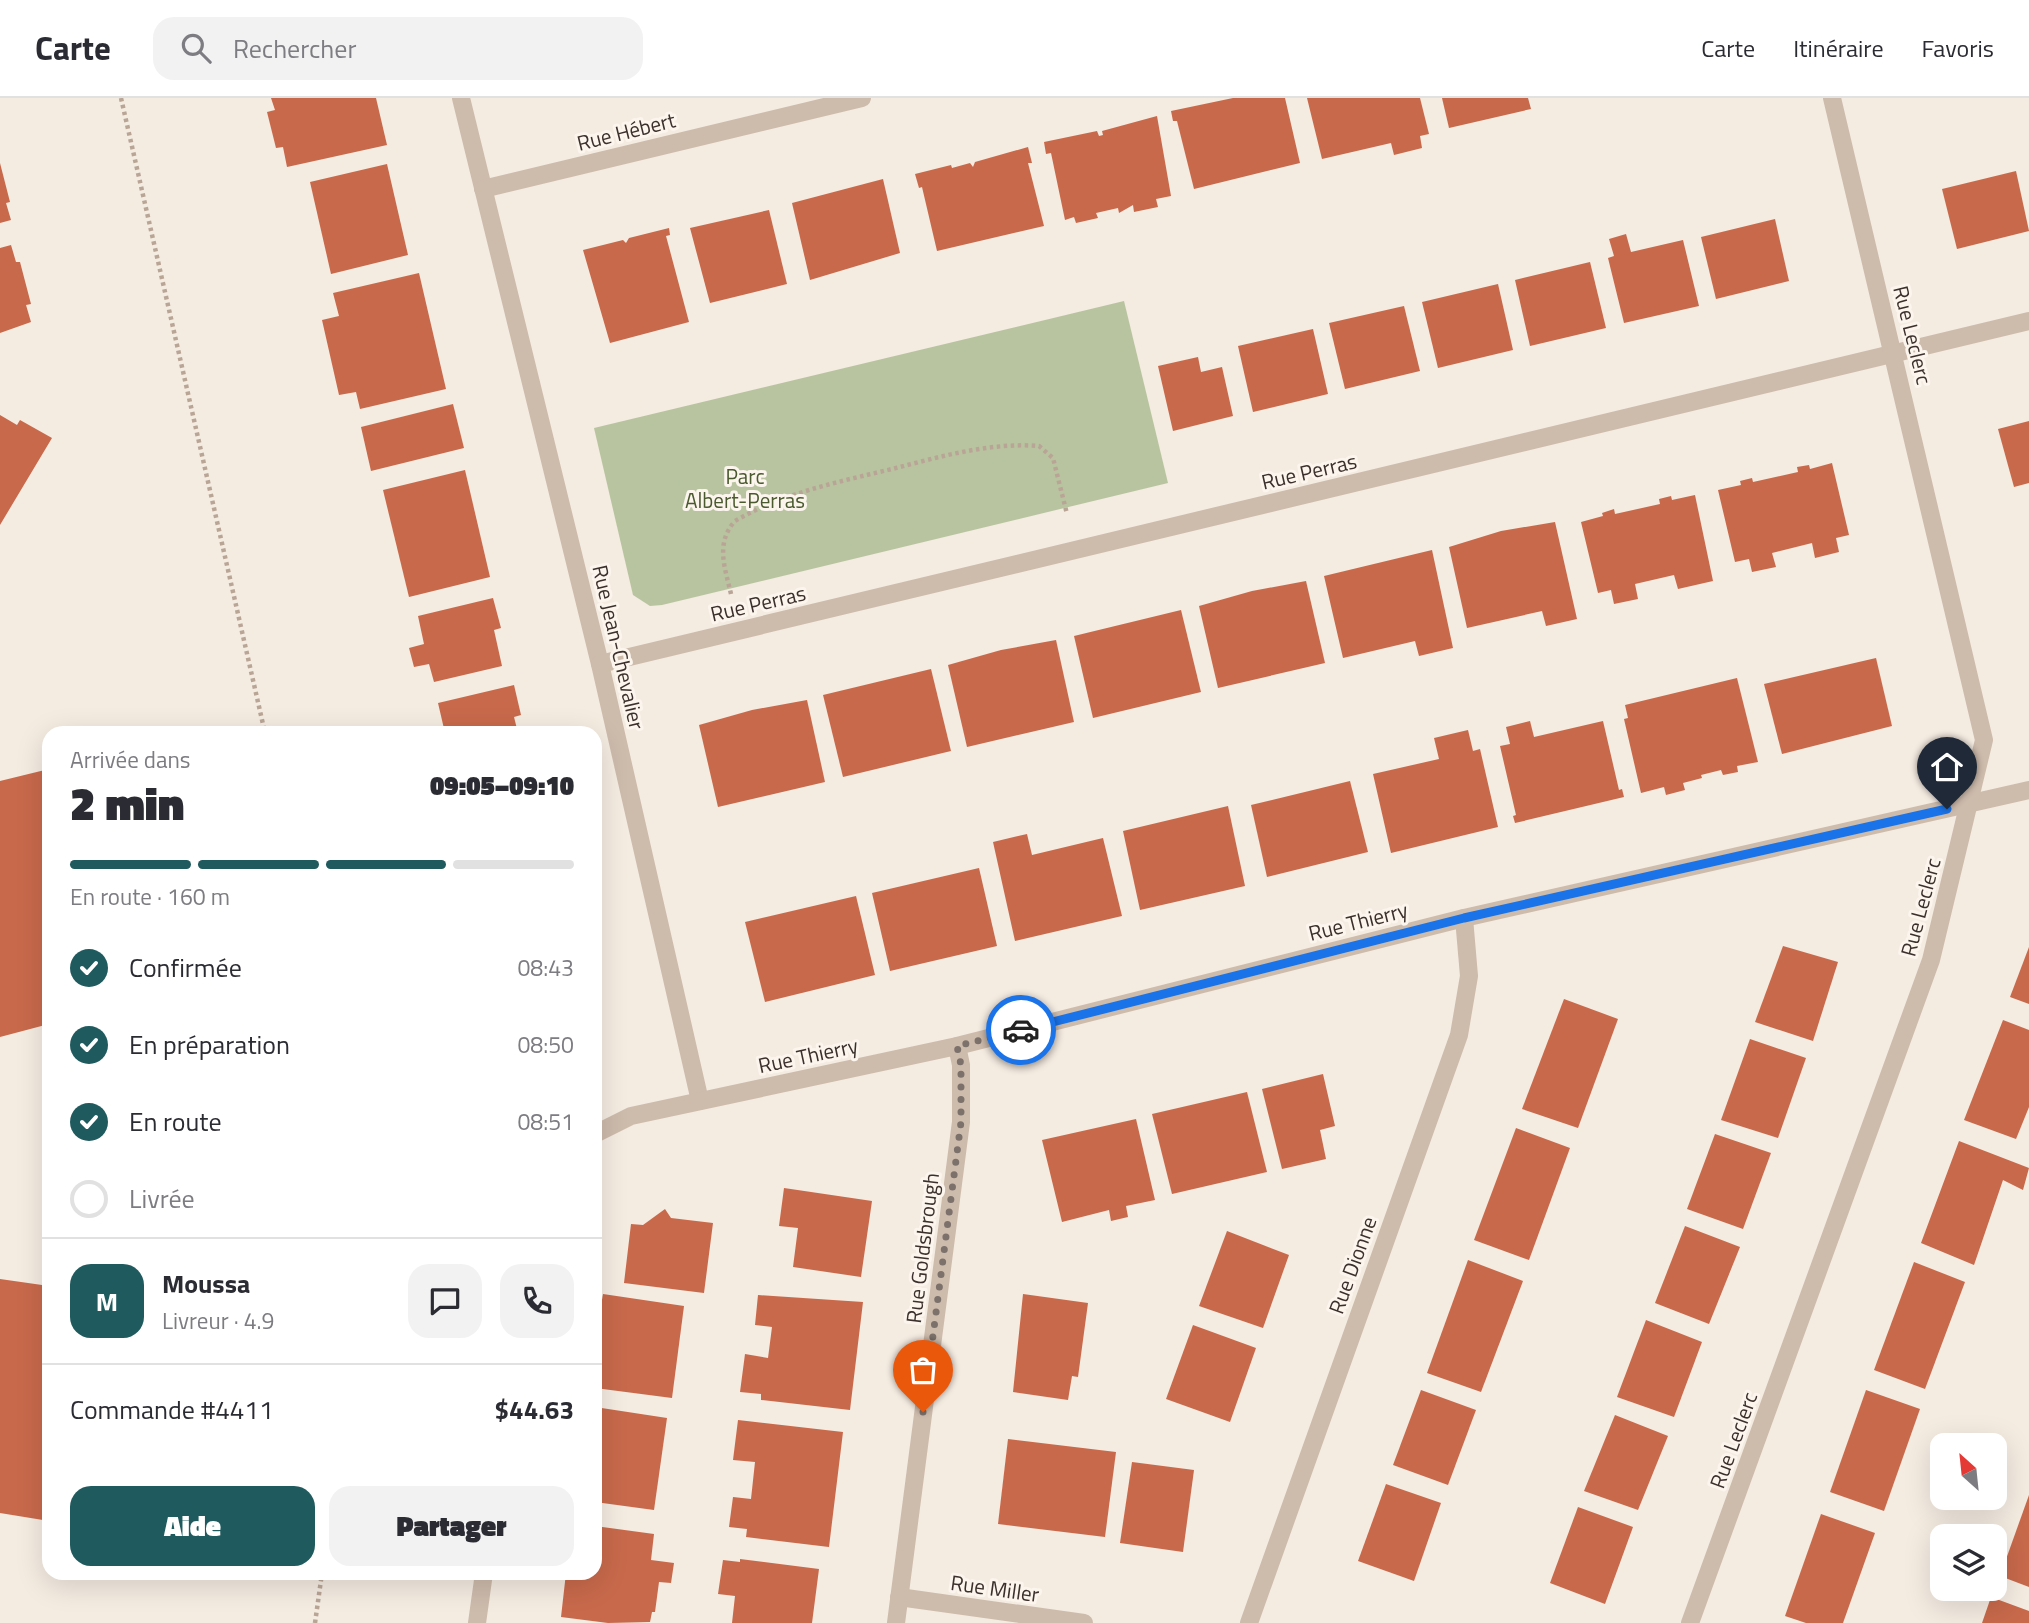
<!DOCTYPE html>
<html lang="fr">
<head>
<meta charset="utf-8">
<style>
	:root { --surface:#fff; --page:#f2f2f3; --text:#2b2b33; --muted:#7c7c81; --line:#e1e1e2; --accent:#1f5a5e }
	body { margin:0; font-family:"Titillium Web",sans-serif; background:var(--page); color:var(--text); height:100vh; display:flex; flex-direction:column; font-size:26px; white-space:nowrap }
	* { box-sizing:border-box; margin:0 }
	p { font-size:23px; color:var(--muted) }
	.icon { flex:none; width:38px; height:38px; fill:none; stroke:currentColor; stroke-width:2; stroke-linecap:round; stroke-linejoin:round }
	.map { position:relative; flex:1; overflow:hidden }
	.panel { position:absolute; left:42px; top:628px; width:560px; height:854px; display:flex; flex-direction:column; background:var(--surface); border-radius:21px; box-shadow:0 7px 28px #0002 }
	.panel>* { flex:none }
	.needle { width:46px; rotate:333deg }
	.controls { position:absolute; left:1930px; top:1335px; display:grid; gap:14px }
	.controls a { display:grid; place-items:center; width:77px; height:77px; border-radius:14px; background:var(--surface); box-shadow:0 7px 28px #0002; font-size:35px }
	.pin { position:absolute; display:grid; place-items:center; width:60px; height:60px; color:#fff; margin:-72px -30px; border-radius:50% 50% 50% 0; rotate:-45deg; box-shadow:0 0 7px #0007 }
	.pin .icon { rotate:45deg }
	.courier { position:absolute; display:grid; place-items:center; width:70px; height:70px; margin:-35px; border:5px solid #1a73e8; border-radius:50%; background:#fff; color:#222; box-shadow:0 2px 9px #0007 }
	.overview em { font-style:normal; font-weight:800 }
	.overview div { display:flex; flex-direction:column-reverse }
	.overview { display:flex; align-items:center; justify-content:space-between; height:119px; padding:0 28px }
	h1 { font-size:46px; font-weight:800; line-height:52px }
	.bar { display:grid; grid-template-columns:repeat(4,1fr); gap:10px 7px; align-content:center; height:84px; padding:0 28px }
	.bar i { height:9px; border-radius:5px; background:var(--line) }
	.bar .current { background:var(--accent) }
	.bar p { grid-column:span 4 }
	.line { display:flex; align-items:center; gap:18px; padding:0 28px; border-top:2px solid var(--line) }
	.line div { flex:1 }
	.round { display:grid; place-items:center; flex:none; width:74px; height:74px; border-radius:21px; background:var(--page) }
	ol { padding:0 28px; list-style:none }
	li { display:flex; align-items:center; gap:21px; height:77px }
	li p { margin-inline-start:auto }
	li .icon { padding:7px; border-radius:50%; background:var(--accent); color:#fff; stroke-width:4 }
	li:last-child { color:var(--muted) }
	li i { width:38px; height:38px; border:4px solid var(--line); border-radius:50% }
	.action { display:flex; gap:14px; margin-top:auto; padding:14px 28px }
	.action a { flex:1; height:80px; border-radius:21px; background:var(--accent); color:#fff; font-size:28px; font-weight:800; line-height:80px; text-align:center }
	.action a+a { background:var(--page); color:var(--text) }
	header { display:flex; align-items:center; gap:42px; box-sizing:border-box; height:98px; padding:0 35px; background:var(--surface); border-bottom:2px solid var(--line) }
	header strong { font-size:33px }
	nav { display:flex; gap:38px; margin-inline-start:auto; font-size:24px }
	.search { width:490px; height:63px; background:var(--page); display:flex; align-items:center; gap:18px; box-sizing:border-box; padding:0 24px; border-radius:21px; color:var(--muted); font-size:26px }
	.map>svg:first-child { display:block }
</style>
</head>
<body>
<header>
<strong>Carte</strong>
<div class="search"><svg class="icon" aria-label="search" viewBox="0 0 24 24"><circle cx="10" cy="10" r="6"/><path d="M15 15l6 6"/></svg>Rechercher</div>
<nav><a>Carte</a><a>Itinéraire</a><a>Favoris</a></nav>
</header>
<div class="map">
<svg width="2029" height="1525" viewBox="0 0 2029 1525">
	<rect width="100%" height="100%" fill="#f4ebe1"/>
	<!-- green -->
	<path fill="#b8c4a0" d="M1124 203 1168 385 662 507 650 508 633 497 594 330Z"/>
	<!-- building -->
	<g fill="#c8694b">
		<path d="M271 0H376L387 47 287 69 283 49 276 50 267 14 275 12Z"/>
		<path d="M1233 0H1285L1300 65 1194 91 1177 23H1173L1171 13Z"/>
		<path d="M1307 0H1420L1429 36 1420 38 1422 50 1394 57 1391 45 1322 61Z"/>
		<path d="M1442 0H1528L1531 11 1449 30Z"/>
		<path d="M1157 18 1171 98 1156 101 1158 109 1134 114 1133 107 1119 115 1118 110 1096 115 1098 120 1076 125 1074 119 1065 122 1051 55 1046 56 1044 44 1097 33 1099 38 1103 37 1102 33Z"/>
		<path d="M1028 49 1032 65H1028L1044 128 937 153 922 89 919 90 915 76 951 67 952 70 970 65 973 69 975 64Z"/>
		<path d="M0 65 10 104 6 105 11 122 0 125Z"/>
		<path d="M387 66 408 157 331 176 310 84Z"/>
		<path d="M2016 73 2029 133 1957 151 1942 91Z"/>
		<path d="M883 81 900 155 810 182 792 105Z"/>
		<path d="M769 112 787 186 710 205 690 130Z"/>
		<path d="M1775 121 1789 183 1716 201 1701 139Z"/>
		<path d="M669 130 670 137 666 138 689 224 610 245 583 152 623 142 626 145 629 140Z"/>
		<path d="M1626 136 1631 154 1683 142 1699 208 1624 225 1608 160 1614 158 1609 141Z"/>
		<path d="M11 147 16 164H20L31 206 26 207 31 224 0 235V150Z"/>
		<path d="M1590 164 1606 230 1530 248 1515 182Z"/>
		<path d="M419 175 446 291 360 311 356 294 339 297 322 222 339 218 333 195Z"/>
		<path d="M1498 186 1513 252 1438 270 1422 204Z"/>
		<path d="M1404 208 1420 273 1345 291 1329 225Z"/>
		<path d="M1313 231 1328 296 1253 314 1238 248Z"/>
		<path d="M1198 259 1201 274 1222 269 1233 318 1173 333 1158 268Z"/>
		<path d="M453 306 464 350 371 373 361 329Z"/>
		<path d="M0 317 17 327 20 322 52 340 0 427Z"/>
		<path d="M2029 323V385L2014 389 1998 331Z"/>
		<path d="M1832 365 1849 437 1836 440 1839 454 1815 460 1812 445 1772 455 1776 469 1752 474 1749 461 1735 464 1718 392 1741 387 1740 383 1752 380 1753 384 1798 374 1797 369 1809 367 1810 371Z"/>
		<path d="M465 372 490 479 409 499 383 392Z"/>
		<path d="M1695 397 1713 483 1678 491 1674 477 1635 486 1638 501 1614 506 1611 492 1598 495 1581 424 1603 418 1602 415 1614 411 1615 416 1660 406 1659 401 1671 398 1672 402Z"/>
		<path d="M1555 424 1577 521 1546 528 1542 513 1467 530 1449 449 1501 433Z"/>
		<path d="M1432 452 1453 550 1419 558 1415 543 1343 560 1324 478Z"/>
		<path d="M1306 483 1325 565 1218 590 1199 508 1252 493Z"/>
		<path d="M493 500 501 530 494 532 502 568 434 584 429 566 414 569 409 550 424 546 418 518Z"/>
		<path d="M1181 512 1201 594 1093 620 1074 538Z"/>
		<path d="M1056 542 1074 624 967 649 948 567 1001 552Z"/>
		<path d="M1876 560 1892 628 1782 656 1764 586Z"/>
		<path d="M931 571 951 653 843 679 823 597Z"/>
		<path d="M1737 580 1758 664 1737 668 1738 674 1723 677 1721 672 1701 677 1702 680 1683 685 1685 692 1666 697 1664 689 1641 695 1624 621 1628 620 1625 607Z"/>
		<path d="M514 587 521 617 514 619 518 635H445L438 605Z"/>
		<path d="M807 602 825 684 718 709 699 627 752 612Z"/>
		<path d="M1530 623 1534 639 1603 623 1619 692 1622 691 1624 699 1515 725 1513 718 1516 717 1500 648 1510 646 1506 629Z"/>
		<path d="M1468 632 1473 653 1480 651 1498 729 1391 755 1373 676 1439 661 1434 640Z"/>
		<path d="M49 671V926L0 939V683Z"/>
		<path d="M1350 683 1368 754 1267 779 1251 707Z"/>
		<path d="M1228 708 1245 788 1140 812 1123 733Z"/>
		<path d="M1027 736 1032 757 1103 740 1122 818 1015 843 993 744Z"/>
		<path d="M979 770 997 848 890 873 872 795Z"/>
		<path d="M856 798 875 877 765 904 745 824Z"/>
		<path d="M1783 848 1838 864 1813 943 1755 924Z"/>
		<path d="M2029 849V906L2010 899Z"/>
		<path d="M1564 901 1618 921 1578 1030 1522 1011Z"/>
		<path d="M2003 922 2029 932V1009L2016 1041 1964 1022Z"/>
		<path d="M1750 941 1806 960 1778 1040 1721 1022Z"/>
		<path d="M1323 976 1335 1028 1320 1032 1326 1061 1282 1071 1262 991Z"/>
		<path d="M1247 994 1267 1074 1172 1096 1152 1016Z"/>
		<path d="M1136 1021 1155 1102 1126 1108 1128 1119 1111 1123 1109 1112 1062 1124 1042 1042Z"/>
		<path d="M1516 1030 1570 1050 1529 1162 1474 1142Z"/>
		<path d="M1715 1036 1771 1055 1743 1131 1687 1111Z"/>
		<path d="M1959 1043 2029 1070 2023 1092 2003 1082 1974 1167 1921 1145Z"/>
		<path d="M784 1090 872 1103 861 1179 793 1169 798 1130 779 1128Z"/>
		<path d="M665 1111 671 1120 713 1125 704 1195 624 1185 631 1126 643 1127Z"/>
		<path d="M1685 1128 1740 1149 1709 1226 1655 1205Z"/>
		<path d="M1227 1133 1289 1157 1263 1230 1199 1208Z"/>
		<path d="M1468 1162 1523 1183 1481 1294 1427 1275Z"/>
		<path d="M1914 1164 1965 1184 1925 1291 1874 1272Z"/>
		<path d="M0 1181 49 1188V1423L0 1415Z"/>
		<path d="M603 1196 684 1208 672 1300 595 1290V1241Z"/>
		<path d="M1023 1196 1088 1205 1078 1279 1072 1278 1068 1302 1013 1294Z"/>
		<path d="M758 1197 863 1204 850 1312 761 1302V1296L740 1294 745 1256 768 1260 772 1229 755 1227Z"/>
		<path d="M1646 1222 1702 1244 1674 1319 1617 1299Z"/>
		<path d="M1193 1227 1256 1250 1230 1324 1166 1301Z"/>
		<path d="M1421 1292 1476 1312 1448 1387 1393 1367Z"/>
		<path d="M1866 1292 1920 1311 1884 1413 1830 1394Z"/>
		<path d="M595 1309 667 1320 654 1412 595 1404Z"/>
		<path d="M1615 1317 1668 1338 1638 1412 1584 1393Z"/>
		<path d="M738 1322 843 1334 829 1449 746 1439 747 1431 729 1429 733 1399 751 1401 755 1364 733 1362Z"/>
		<path d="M1008 1341 1116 1354 1105 1439 998 1426Z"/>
		<path d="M1132 1364 1194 1372 1183 1454 1120 1445Z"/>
		<path d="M1386 1386 1441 1405 1414 1483 1358 1463Z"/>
		<path d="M2029 1397V1489L2000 1478Z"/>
		<path d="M1578 1409 1633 1429 1605 1506 1550 1485Z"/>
		<path d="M1821 1416 1875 1435 1843 1525H1806L1785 1518Z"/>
		<path d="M595 1428 654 1436 651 1462 674 1465 671 1485 659 1484 655 1514H652L650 1524 608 1525 561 1519 566 1475H595Z"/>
		<path d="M740 1461 819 1471 812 1525H732L735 1498 718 1496 723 1462 740 1464Z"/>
		<path d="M1991 1499 2029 1513V1525H1982Z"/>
	</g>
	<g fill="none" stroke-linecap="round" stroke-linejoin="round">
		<!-- path -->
		<g stroke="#b9a596" stroke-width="4.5" stroke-dasharray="3.5 3.5" stroke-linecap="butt">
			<path d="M121 0 265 635"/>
			<path d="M731 496C725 470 715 445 735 423 783 395 838 384 892 371 939 359 990 344 1039 348L1053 360 1067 416"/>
			<path d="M406 1475 454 1479"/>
			<path d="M315 1525 322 1475"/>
		</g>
		<!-- minor -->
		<g stroke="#cdbbac" stroke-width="18">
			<path d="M461 0 600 566 700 1003"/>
			<path d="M483 91 862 0"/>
			<path d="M600 566 2029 223"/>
			<path d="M595 1036 631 1018 957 948 1464 820 2029 692"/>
			<path d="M899 1499 1084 1525"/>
			<path d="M477 1525 484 1475"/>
			<path d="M896 1525 961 1024V967L957 948"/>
			<path d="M1249 1525 1459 937 1469 878 1464 820"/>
			<path d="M1690 1525 1931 862 1984 642 1832 0"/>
		</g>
	</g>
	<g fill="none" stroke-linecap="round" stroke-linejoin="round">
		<!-- done -->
		<path stroke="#7c716b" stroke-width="7" stroke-dasharray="0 12.6" d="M923 1314 961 1024V967L957 948 1021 932"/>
		<!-- route -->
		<path stroke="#1a73e8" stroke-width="9" d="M1021 932 1464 820 1947 711"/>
	</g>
	<g text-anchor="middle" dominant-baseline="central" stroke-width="6" stroke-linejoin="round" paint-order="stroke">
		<!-- street labels -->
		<g font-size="21" fill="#3b302b" stroke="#fbf5ee">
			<text transform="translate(626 33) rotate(-14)">Rue Hébert</text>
			<text transform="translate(1913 237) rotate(76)">Rue Leclerc</text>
			<text transform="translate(1309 373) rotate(-13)">Rue Perras</text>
			<text transform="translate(758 505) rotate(-13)">Rue Perras</text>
			<text transform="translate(619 549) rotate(77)">Rue Jean-Chevalier</text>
			<text transform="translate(1920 809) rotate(-75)">Rue Leclerc</text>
			<text transform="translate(1358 823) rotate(-14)">Rue Thierry</text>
			<text transform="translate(808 957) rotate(-12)">Rue Thierry</text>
			<text transform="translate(922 1150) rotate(-83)">Rue Goldsbrough</text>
			<text transform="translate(1352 1167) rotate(-70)">Rue Dionne</text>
			<text transform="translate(1733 1342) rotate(-70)">Rue Leclerc</text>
			<text transform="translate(995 1490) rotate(8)">Rue Miller</text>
		</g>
		<!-- park labels -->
		<g font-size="21" fill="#4a5a2e" stroke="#fbf5ee">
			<text x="745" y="378">Parc<tspan x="745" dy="24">Albert-Perras</tspan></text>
		</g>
	</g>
</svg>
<div class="controls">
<a><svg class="needle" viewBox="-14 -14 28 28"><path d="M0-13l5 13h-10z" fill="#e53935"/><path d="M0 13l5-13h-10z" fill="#7c7c81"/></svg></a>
<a><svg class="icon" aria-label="layers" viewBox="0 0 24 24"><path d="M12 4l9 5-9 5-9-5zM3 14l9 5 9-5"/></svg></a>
</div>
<div class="pin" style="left:923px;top:1314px;background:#ea580c"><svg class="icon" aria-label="bag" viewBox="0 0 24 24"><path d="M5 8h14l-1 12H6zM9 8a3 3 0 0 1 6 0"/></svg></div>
<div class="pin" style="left:1947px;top:711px;background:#1f2937"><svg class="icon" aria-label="home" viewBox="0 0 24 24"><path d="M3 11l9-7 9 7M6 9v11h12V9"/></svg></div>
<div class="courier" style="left:1021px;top:932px"><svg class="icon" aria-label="car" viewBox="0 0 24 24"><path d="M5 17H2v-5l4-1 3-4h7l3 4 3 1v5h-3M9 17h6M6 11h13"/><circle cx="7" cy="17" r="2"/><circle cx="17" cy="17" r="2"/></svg></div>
<section class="panel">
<div class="overview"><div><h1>2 min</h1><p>Arrivée dans</p></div><em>09:05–09:10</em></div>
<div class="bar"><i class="current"></i><i class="current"></i><i class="current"></i><i></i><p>En route · 160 m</p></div>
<ol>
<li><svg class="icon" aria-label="check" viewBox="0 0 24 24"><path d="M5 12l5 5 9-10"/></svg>Confirmée<p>08:43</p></li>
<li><svg class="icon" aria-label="check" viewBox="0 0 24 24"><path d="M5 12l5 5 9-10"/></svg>En préparation<p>08:50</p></li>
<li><svg class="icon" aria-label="check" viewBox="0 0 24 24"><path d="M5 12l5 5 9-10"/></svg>En route<p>08:51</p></li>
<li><i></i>Livrée</li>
</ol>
<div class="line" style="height:126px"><b class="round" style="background:var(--accent);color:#fff">M</b><div><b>Moussa</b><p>Livreur · 4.9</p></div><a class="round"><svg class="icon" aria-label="chat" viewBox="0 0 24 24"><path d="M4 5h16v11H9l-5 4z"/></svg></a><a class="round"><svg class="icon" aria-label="phone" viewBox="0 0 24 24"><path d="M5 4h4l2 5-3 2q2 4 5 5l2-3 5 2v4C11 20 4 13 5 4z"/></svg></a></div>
<div class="line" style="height:91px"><div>Commande #4411</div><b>$44.63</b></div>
<div class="action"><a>Aide</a><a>Partager</a></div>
</section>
</div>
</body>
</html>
